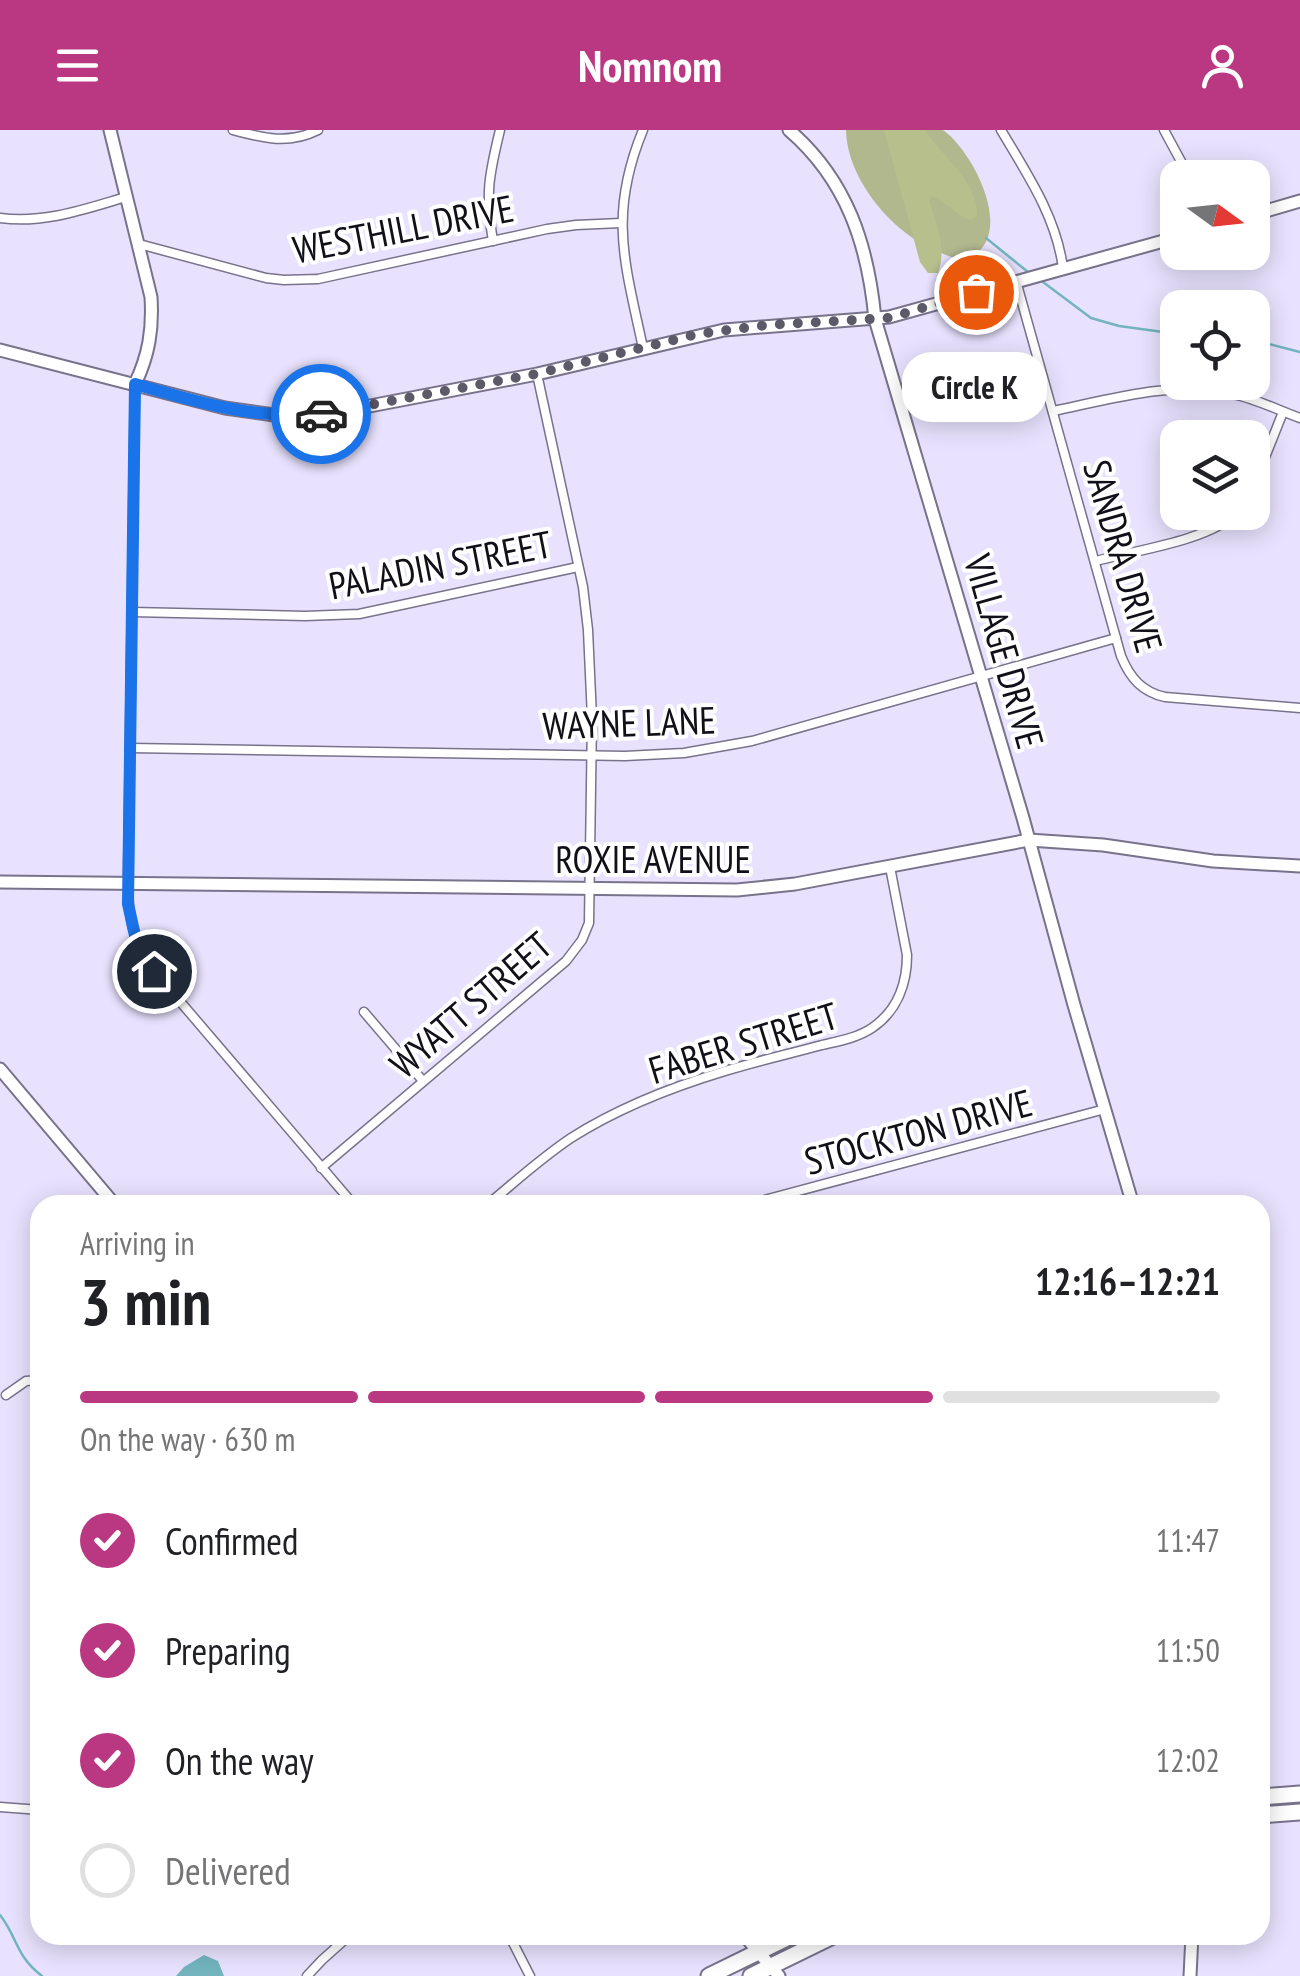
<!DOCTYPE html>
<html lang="en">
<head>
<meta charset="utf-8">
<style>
	:root { --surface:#fff; --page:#f2f2f2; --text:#202124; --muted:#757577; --line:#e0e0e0; --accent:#ba3882 }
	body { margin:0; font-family:"PT Sans Narrow",sans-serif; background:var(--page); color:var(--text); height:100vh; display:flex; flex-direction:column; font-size:38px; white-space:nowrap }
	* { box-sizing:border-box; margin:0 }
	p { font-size:32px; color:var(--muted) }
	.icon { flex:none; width:55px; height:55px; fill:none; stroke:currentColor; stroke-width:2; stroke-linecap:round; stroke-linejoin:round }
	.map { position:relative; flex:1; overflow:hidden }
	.panel { position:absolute; left:30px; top:1065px; width:1240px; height:750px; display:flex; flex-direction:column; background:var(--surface); border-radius:30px; box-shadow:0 5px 25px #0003 }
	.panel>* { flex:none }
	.needle { width:65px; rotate:105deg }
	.controls { position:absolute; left:1160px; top:30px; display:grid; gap:20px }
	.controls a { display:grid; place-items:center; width:110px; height:110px; border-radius:20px; background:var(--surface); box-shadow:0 5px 25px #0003; font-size:50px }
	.pin { position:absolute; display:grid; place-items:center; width:85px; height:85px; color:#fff; margin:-42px; border:5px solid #fff; border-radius:50%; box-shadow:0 2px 10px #0007 }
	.courier { position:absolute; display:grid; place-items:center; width:100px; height:100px; margin:-50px; border:8px solid #1a73e8; border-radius:50%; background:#fff; color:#222; box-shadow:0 2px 12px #0007 }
	.bubble { position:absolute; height:70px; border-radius:30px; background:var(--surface); box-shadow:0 5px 25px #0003; font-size:32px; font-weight:600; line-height:70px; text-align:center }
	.head em { font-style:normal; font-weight:600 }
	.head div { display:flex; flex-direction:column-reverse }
	.head { display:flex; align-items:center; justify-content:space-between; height:170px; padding:0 50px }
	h1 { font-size:65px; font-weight:600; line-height:75px }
	.bar { display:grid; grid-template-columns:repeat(4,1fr); gap:15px 10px; align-content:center; height:120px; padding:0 50px }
	.bar i { height:12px; border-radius:8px; background:var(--line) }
	.bar .on { background:var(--accent) }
	.bar p { grid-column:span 4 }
	ol { padding:0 50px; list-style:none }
	li { display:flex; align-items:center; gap:30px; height:110px }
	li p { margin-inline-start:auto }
	li .icon { padding:10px; border-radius:50%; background:var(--accent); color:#fff; stroke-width:4 }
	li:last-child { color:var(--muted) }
	li i { width:55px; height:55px; border:5px solid var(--line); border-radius:50% }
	header { display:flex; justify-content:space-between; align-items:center; height:130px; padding:0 50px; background:var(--accent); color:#fff; font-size:45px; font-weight:600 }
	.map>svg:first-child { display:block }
</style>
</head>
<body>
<header><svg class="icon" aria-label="menu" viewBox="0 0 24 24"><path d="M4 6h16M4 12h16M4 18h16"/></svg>Nomnom<svg class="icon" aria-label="person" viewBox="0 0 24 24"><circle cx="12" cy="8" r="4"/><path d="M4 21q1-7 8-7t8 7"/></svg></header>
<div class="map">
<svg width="1300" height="1846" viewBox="0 0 1300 1846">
	<rect width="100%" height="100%" fill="#e8e2fe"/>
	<!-- green -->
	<path fill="#b1b88e" d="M846 0H943C972 20 1016 103 971 127 961 132 951 127 941 123 895 106 847 51 846 0Z"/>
	<!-- forest -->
	<path fill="#b7bf8d" d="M884 0H925C942 26 979 53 977 86L970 90C954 85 947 71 931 66L929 71C937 95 947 118 938 143H928L920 132Z"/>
	<!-- water -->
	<path fill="#73b4be" d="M204 1825 218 1831 224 1846H176L184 1837Z"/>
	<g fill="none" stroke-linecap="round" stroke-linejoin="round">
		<!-- stream -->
		<g stroke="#73b4be" stroke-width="2.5">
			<path d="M986 108 1028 142"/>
			<path d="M1039 149 1091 188 1119 196 1178 204"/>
			<path d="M1252 213 1269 214 1300 222"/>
			<path d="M0 1785C18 1808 15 1825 42 1846"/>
		</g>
		<!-- street casing -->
		<g stroke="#78728b" stroke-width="11">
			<g id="street">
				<path d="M233 0C263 8 288 15 318 0"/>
				<path d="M1001 0C1027 44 1056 86 1063 138"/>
				<path d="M1164 0 1190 48"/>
				<path d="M0 88C44 94 85 79 126 67"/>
				<path d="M493 111C485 64 489 45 500 0"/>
				<path d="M139 114 266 148 284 150 318 149 547 99 576 95 621 93"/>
				<path d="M1016 151 1121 526C1130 548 1142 562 1165 567L1300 578"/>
				<path d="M643 218C625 133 608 85 643 0"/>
				<path d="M135 255 128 753C128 786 133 814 154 841L354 1075"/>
				<path d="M1053 281C1111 269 1174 250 1233 264 1256 269 1278 280 1300 288"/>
				<path d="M1252 360 1283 282"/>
				<path d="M1096 431C1137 420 1208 411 1238 382"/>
				<path d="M132 482 305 486 359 484 578 437"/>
				<path d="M130 618 625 626 684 623 752 611 1116 508"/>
				<path d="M364 882 423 951"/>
				<path d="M321 1038 566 831 582 810 589 793 592 588 588 500 583 457 537 244"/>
				<path d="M487 1075C515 1052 541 1028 571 1008 618 978 672 957 725 941 757 931 789 924 822 915 839 911 857 908 872 898 897 881 907 854 907 825L890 737"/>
				<path d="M746 1075 1105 979"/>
				<path d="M6 1265 26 1251 40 1250"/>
				<path d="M0 1677 40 1680"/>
				<path d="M509 1805 530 1846"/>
				<path d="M307 1846 322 1830 350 1805"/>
			</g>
		</g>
		<!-- secondary casing -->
		<g stroke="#78728b" stroke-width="15">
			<g id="secondary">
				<path d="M110 0 151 167C153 199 149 225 135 254"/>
				<path d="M789 0C847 50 868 115 875 189L1023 688 1074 875 1133 1075"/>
				<path d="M1252 85 1300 71"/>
				<path d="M0 220 225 278 281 286 328 284 537 244 724 200 889 187 1178 107"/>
				<path d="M0 752 737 760 795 754 1029 710 1103 715 1213 731 1300 736"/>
				<path d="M0 939 115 1075"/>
				<path d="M744 1805 779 1846"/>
				<path d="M1190 1846 1192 1805"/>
			</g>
		</g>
		<!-- highway casing -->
		<g stroke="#78728b" stroke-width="19">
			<g id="highway">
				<path d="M1260 1667 1300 1664"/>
				<path d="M1260 1685 1300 1682"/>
				<path d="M709 1846 793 1805"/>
				<path d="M751 1846 835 1805"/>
			</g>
		</g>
		<!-- street -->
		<use href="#street" stroke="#fff" stroke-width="8"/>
		<!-- secondary -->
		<use href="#secondary" stroke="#fff" stroke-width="11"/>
		<!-- highway -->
		<use href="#highway" stroke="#fff" stroke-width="15"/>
	</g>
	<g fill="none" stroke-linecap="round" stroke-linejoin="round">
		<!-- done -->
		<path stroke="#5c5968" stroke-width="10" stroke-dasharray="0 18" d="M321 284 536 244 698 204 767 195 889 188 976 162"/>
		<!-- route -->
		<path stroke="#1a73e8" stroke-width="12" d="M154 841 136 810 128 774 135 254C196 272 257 290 321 284"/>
	</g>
	<g text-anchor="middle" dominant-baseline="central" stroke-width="8" stroke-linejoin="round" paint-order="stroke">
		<!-- street labels -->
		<g font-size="38" fill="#110f18" stroke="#fff">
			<text transform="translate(403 98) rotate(-11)">WESTHILL DRIVE</text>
			<text transform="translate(1124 426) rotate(74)">SANDRA DRIVE</text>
			<text transform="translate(440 434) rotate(-11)">PALADIN STREET</text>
			<text transform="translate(1005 521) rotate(74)">VILLAGE DRIVE</text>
			<text transform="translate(629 592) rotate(-2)">WAYNE LANE</text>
			<text x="653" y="728">ROXIE AVENUE</text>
			<text transform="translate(470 874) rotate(-41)">WYATT STREET</text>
			<text transform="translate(743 912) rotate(-17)">FABER STREET</text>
			<text transform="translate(918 1001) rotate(-15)">STOCKTON DRIVE</text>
		</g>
	</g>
</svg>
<div class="controls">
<a><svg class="needle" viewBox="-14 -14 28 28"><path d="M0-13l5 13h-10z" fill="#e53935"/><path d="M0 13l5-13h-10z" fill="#757577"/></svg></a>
<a><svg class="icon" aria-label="locate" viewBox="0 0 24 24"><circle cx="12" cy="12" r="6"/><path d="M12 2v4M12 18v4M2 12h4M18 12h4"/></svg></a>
<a><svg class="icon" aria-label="layers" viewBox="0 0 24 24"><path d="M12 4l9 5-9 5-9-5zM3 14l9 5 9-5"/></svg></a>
</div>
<div class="pin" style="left:976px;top:162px;background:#ea580c"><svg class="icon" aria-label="bag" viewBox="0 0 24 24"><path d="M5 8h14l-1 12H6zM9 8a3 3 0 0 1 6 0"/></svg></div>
<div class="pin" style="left:154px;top:841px;background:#1f2937"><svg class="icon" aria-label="home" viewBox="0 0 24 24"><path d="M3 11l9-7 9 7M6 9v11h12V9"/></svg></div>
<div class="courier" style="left:321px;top:284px"><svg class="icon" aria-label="car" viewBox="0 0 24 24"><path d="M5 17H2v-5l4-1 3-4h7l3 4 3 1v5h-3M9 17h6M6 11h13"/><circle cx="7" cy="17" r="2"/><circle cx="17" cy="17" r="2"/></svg></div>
<div class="bubble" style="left:902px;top:222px;width:145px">Circle K</div>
<section class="panel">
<div class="head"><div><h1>3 min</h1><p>Arriving in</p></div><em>12:16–12:21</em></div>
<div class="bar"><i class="on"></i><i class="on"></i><i class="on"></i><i></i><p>On the way · 630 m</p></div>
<ol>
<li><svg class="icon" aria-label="check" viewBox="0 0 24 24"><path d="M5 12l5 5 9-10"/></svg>Confirmed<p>11:47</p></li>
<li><svg class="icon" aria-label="check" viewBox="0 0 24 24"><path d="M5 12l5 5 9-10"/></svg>Preparing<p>11:50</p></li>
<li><svg class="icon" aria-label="check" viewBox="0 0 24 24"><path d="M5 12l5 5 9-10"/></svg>On the way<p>12:02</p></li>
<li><i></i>Delivered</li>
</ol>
</section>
</div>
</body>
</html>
